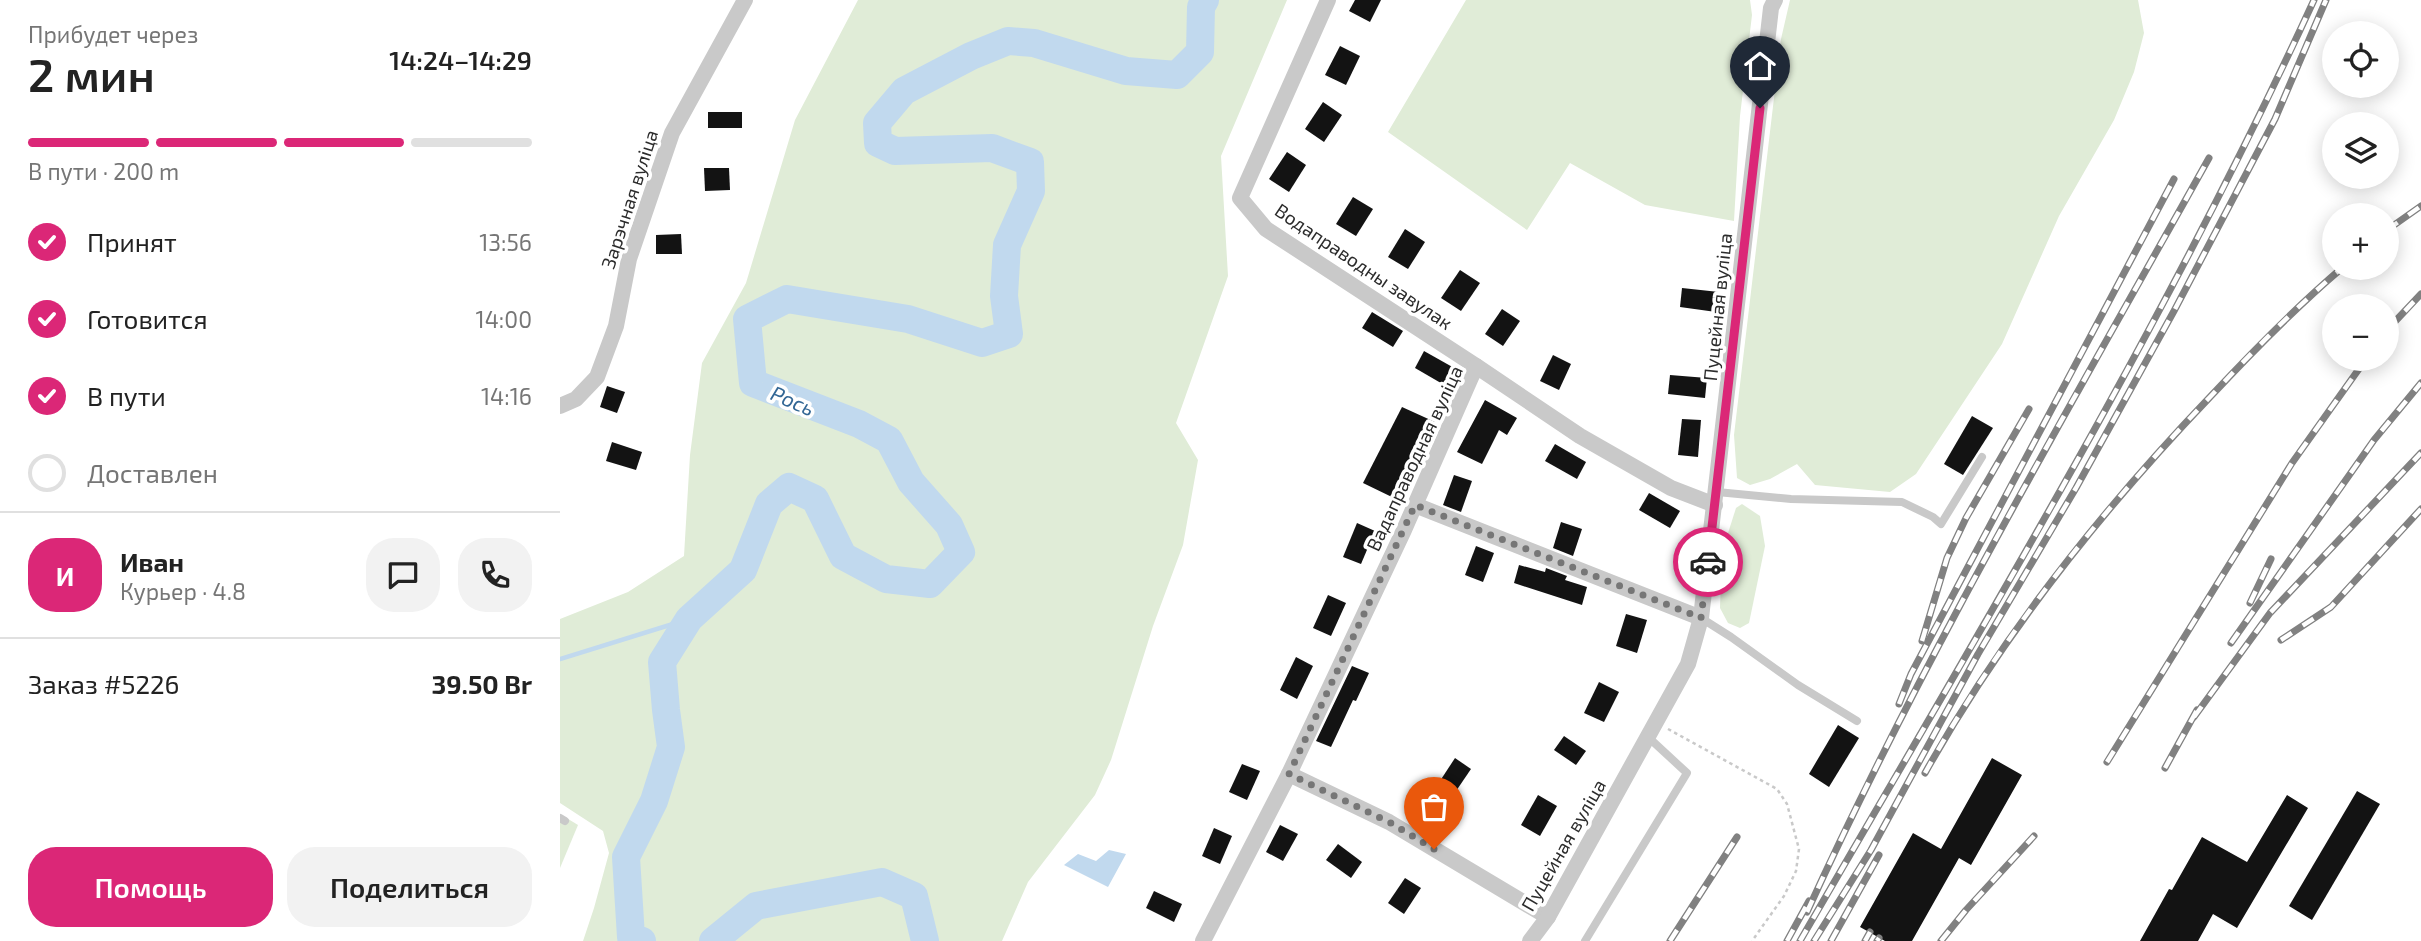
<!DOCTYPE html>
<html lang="ru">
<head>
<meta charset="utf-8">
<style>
	:root { --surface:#fff; --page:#f2f2f2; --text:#222; --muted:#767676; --line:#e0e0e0; --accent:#db2777 }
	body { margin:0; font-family:"Exo 2",sans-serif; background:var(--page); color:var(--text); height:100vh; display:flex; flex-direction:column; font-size:26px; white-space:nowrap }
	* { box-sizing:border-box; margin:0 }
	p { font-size:23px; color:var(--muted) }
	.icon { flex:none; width:38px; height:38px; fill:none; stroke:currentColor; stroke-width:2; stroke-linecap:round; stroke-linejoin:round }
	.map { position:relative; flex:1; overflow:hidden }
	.details { display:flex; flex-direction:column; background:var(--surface); width:560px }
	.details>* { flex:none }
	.fabs { position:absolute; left:1762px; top:21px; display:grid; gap:14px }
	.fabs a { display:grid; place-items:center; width:77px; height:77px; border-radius:50%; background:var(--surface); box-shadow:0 4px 18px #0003; font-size:35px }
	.pin { position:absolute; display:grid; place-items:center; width:60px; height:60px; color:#fff; margin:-72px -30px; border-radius:50% 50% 50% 0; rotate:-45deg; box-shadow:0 0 7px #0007 }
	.pin .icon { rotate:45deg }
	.courier { position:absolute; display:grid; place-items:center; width:70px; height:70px; margin:-35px; border:5px solid #db2777; border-radius:50%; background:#fff; color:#222; box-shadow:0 2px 9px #0007 }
	.overview em { font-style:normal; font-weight:600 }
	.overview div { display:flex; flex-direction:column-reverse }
	.overview { display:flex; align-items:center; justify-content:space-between; height:119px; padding:0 28px }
	h1 { font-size:46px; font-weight:600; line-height:52px }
	.bar { display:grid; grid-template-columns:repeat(4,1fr); gap:10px 7px; align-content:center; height:84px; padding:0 28px }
	.bar i { height:9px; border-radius:5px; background:var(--line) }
	.bar .on { background:var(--accent) }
	.bar p { grid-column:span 4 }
	.line { display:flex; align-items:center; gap:18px; padding:0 28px; border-top:2px solid var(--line) }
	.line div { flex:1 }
	.round { display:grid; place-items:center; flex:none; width:74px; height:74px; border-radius:28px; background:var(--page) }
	ol { padding:0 28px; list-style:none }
	li { display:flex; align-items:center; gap:21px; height:77px }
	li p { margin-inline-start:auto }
	li .icon { padding:7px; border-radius:50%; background:var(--accent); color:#fff; stroke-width:4 }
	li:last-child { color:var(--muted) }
	li i { width:38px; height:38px; border:4px solid var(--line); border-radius:50% }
	.action { display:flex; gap:14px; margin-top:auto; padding:14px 28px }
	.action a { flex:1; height:80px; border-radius:28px; background:var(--accent); color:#fff; font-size:28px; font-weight:600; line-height:80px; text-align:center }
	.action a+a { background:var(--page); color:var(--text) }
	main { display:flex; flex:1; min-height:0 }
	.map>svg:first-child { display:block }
</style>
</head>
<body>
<main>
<section class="details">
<div class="overview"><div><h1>2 мин</h1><p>Прибудет через</p></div><em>14:24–14:29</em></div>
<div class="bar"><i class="on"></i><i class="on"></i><i class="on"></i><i></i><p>В пути · 200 m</p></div>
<ol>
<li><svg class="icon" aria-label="check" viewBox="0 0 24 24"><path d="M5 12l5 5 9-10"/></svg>Принят<p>13:56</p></li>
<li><svg class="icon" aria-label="check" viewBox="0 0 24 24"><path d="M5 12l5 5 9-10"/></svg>Готовится<p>14:00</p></li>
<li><svg class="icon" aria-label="check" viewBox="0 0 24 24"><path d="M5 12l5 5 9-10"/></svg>В пути<p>14:16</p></li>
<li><i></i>Доставлен</li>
</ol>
<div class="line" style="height:126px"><b class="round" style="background:var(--accent);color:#fff">И</b><div><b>Иван</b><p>Курьер · 4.8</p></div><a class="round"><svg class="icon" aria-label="chat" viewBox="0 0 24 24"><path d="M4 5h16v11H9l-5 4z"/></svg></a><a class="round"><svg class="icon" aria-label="phone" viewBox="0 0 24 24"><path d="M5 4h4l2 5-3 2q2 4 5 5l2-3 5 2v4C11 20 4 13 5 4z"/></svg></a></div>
<div class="line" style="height:91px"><div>Заказ #5226</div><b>39.50 Br</b></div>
<div class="action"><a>Помощь</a><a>Поделиться</a></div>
</section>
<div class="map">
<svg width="1861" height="941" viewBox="0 0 1861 941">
	<rect width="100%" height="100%" fill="#fff"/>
	<!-- green -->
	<g fill="#e0ecd7">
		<path d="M298 0H727L661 156 668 276 616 423 638 460 623 545 593 626 551 760 535 795 468 882 442 941H23L34 908 49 853 43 831 0 803V619L68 592 124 556 130 455 142 363 186 283 235 120Z"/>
		<path d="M906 0H1190L1192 15 1180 116 1174 221 1085 205 1010 163 967 230 828 132Z"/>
		<path d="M1230 0H1578L1584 33 1574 72 1554 120 1499 216 1442 344 1356 474 1330 492 1255 485 1237 464 1210 479 1190 485 1177 478 1174 435 1221 39Z"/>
		<path d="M1182 504 1200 516 1205 546 1189 623 1180 628 1168 623 1160 608 1162 552 1176 508Z"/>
		<path d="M0 814 18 825 0 868Z"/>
	</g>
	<!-- water -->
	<path fill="#c1d9ee" d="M549 850 566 854 548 887 504 865 518 854 536 861Z"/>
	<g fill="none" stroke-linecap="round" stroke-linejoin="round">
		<!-- stream -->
		<path stroke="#c1d9ee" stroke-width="4.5" d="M0 659 129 619"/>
		<!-- river -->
		<g stroke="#c1d9ee" stroke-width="28">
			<path d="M82 941 71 937 66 857 94 801 111 747 106 710 102 662 129 619 183 570 209 504 229 487 255 499 283 556 326 579 370 584 401 552 389 525 351 482 329 440 299 424 193 383 187 319 227 299 348 319 422 343 449 334 444 296 447 245 471 191 470 162 432 148 335 151 318 143 317 123 344 91 411 56 448 41 474 43 566 71 617 75 640 52 641 7 645 0"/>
			<path d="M153 941 196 906 322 882 354 896 365 941"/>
		</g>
	</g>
	<!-- building -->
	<g fill="#131313">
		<path d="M795 0H821L810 22 789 11Z"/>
		<path d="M780 46 800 56 786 85 765 75Z"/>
		<path d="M763 102 782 115 764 142 745 129Z"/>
		<rect x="148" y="112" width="34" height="16"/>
		<path d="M727 152 746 165 729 192 709 179Z"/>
		<path d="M144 168H169L170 190 145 191Z"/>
		<path d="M793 197 813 209 796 236 776 224Z"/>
		<path d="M845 229 865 242 848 269 828 257Z"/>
		<path d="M121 234 122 254H96V235Z"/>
		<path d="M900 270 920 283 901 311 881 298Z"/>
		<path d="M1122 288 1159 292 1156 312 1120 307Z"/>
		<path d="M942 309 960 321 943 346 925 334Z"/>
		<path d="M812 312 843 331 833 347 802 328Z"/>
		<path d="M864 351 896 369 886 386 855 368Z"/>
		<path d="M993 355 1011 364 999 390 980 381Z"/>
		<path d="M1110 375 1147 378 1145 398 1108 394Z"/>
		<path d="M47 386 65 392 57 413 40 407Z"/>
		<path d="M925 400 957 418 947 435 939 430 922 464 897 452Z"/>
		<path d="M842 407 875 422 836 499 803 483Z"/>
		<path d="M1412 416 1433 428 1403 475 1384 464Z"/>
		<path d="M1122 419 1141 420 1138 457 1118 455Z"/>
		<path d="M52 442 82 452 76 470 46 461Z"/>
		<path d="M995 444 1026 462 1017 479 985 461Z"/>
		<path d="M894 475 912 481 901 512 883 505Z"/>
		<path d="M1089 493 1120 511 1110 528 1079 510Z"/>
		<path d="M1001 522 1022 529 1013 556 993 548Z"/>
		<path d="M797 523 815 531 801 564 783 557Z"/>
		<path d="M916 546 934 553 923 582 905 575Z"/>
		<path d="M959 565 985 572 986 568 1007 576 1005 580 1027 587 1022 605 954 583Z"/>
		<path d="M768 595 786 603 771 636 753 628Z"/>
		<path d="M1066 614 1087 620 1077 653 1056 646Z"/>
		<path d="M736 657 753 666 737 699 720 690Z"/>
		<path d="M792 666 809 673 796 701 793 700 771 747 756 741Z"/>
		<path d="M1039 682 1059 692 1044 722 1024 713Z"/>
		<path d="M1278 725 1299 738 1269 787 1249 774Z"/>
		<path d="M1004 736 1026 751 1016 765 994 750Z"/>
		<path d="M895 758 911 769 894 794 878 784Z"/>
		<path d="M1432 758 1462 775 1411 865 1399 858 1352 941H1325L1300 927 1353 833 1381 849Z"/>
		<path d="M682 764 700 771 687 800 669 792Z"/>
		<path d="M1797 791 1820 804 1752 920 1729 906Z"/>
		<path d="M978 795 997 806 980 836 961 825Z"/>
		<path d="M1727 795 1748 808 1677 928 1653 914 1638 941H1580L1609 889 1612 890 1642 837 1687 862Z"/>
		<path d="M720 825 738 834 723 861 706 852Z"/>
		<path d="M654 828 672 836 660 864 642 856Z"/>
		<path d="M778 844 802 862 791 878 766 860Z"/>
		<path d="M845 878 861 888 844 914 828 903Z"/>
		<path d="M594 891 622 904 614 922 586 908Z"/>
	</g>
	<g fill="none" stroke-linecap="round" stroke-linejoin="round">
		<!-- path -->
		<path stroke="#c9c9c9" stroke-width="2.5" stroke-dasharray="3.5 3.5" stroke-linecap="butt" d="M1108 729 1217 789 1227 804 1239 849 1236 871 1224 896 1192 941"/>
		<!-- service -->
		<g stroke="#c9c9c9" stroke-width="8">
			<path d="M1157 492 1231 499 1342 502 1373 517 1381 524 1422 457"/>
			<path d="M1141 618 1171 637 1238 685 1297 721"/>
			<path d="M0 818 5 821"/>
			<path d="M1025 941 1127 773 1088 737"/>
		</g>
		<!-- minor -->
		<g stroke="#c9c9c9" stroke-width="16">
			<path d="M768 0 680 198 706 229 916 366"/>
			<path d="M0 406 16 399 37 377 56 326 69 259 112 133 185 0"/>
			<path d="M855 505 1141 618"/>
			<path d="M988 917 829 822 729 774 844 530 916 366 1020 436 1111 488 1155 505"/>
			<path d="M643 941 729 774"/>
			<path d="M970 941 988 917 1128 664 1141 618 1211 8 1215 0"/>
		</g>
		<!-- rail casing -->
		<g stroke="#818181" stroke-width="7">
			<g id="rail">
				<path d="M1827 230 1861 206"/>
				<path d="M1827 330 1861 294"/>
				<path d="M1690 603 1711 559"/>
				<path d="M1721 640 1771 607 1861 509"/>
				<path d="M1362 641 1387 558 1406 518 1469 409"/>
				<path d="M1671 643 1814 440 1861 383"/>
				<path d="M1339 704 1351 674 1614 179"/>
				<path d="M1634 717 1710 613 1861 453"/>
				<path d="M1547 762 1732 463 1806 359"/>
				<path d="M1605 768 1637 710"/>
				<path d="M1365 773C1442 635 1541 511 1650 397 1692 352 1735 308 1782 268"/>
				<path d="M1247 912C1365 653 1510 407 1649 158"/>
				<path d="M1110 941 1177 837"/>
				<path d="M1227 941 1249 901"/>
				<path d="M1240 941C1419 632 1605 325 1754 0"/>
				<path d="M1254 941 1311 850 1418 654 1516 488 1614 311 1715 119 1766 0"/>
				<path d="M1271 941 1319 855"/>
				<path d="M1305 941 1310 932"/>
				<path d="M1317 941 1319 938"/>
				<path d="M1381 941 1406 910 1474 836"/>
			</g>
		</g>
		<!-- rail -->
		<use href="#rail" stroke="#fff" stroke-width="4.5" stroke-dasharray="13" stroke-linecap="butt"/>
	</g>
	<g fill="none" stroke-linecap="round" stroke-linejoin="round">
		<!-- done -->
		<path stroke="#767676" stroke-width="7" stroke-dasharray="0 12.6" d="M874 849 829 822 729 774 855 505 1141 618 1148 562"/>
		<!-- route -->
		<path stroke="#db2777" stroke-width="9" d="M1148 562 1200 108"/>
	</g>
	<g text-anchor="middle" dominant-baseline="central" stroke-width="7" stroke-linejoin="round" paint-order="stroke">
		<!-- street labels -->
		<g font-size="19" fill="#2c2c2c" stroke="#fff">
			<text transform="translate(69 199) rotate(-72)">Зарэчная вуліца</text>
			<text transform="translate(804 266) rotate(34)">Водаправодны завулак</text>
			<text transform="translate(1157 307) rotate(-84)">Пуцейная вуліца</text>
			<text transform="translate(854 458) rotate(-65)">Вадаправодная вуліца</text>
			<text transform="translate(1003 845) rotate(-60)">Пуцейная вуліца</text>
		</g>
		<!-- water labels -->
		<g font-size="21" font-style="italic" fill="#336795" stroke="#fff">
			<text transform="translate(233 400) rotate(23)">Рось</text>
		</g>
	</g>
</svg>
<div class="fabs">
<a><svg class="icon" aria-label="locate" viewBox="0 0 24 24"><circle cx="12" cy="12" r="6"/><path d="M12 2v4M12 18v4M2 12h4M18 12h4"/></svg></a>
<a><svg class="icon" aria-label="layers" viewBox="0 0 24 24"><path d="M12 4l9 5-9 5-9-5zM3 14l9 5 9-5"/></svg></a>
<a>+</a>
<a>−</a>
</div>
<div class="pin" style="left:874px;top:849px;background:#ea580c"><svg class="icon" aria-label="bag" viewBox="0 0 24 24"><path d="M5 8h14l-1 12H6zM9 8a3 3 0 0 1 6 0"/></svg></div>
<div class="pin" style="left:1200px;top:108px;background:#1f2937"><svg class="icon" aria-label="home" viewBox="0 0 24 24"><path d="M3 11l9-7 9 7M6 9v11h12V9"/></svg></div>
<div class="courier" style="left:1148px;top:562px"><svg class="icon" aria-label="car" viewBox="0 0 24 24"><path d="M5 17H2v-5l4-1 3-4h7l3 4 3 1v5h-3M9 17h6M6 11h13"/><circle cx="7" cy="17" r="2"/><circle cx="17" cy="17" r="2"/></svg></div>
</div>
</main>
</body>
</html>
